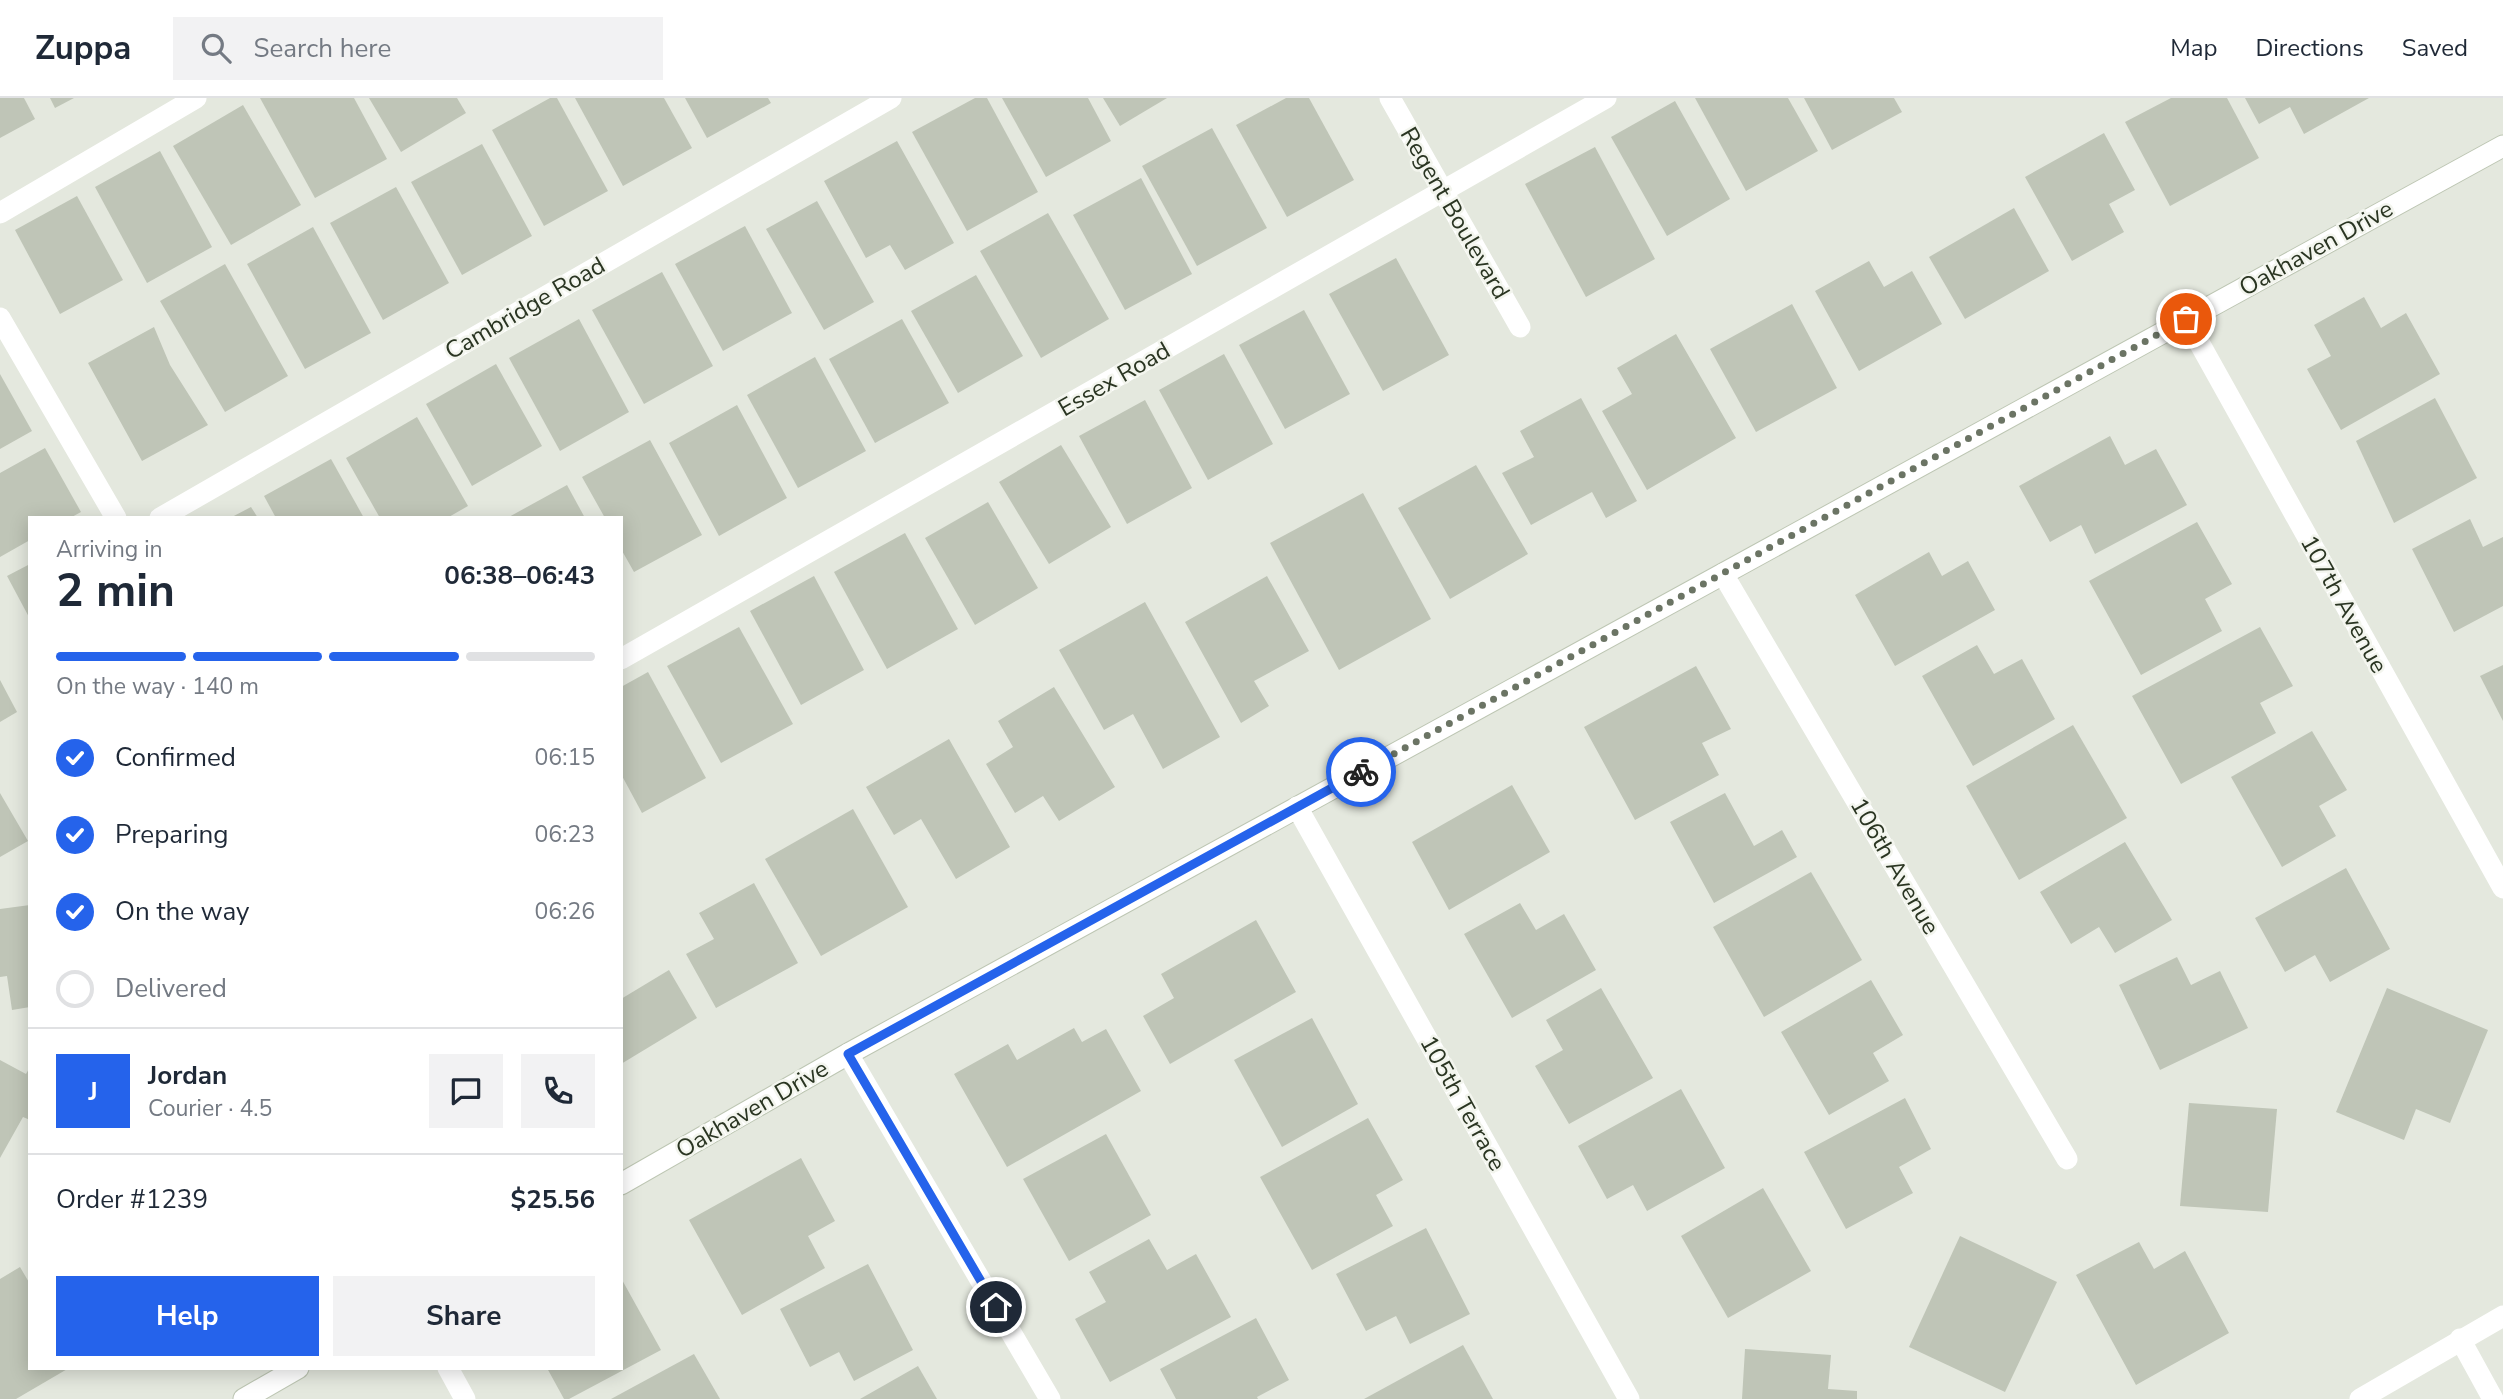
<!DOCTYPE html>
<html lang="en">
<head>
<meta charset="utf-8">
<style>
	:root { --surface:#fff; --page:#f2f2f3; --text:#1f2937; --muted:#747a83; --line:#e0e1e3; --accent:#2563eb }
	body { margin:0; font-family:"Nunito Sans",sans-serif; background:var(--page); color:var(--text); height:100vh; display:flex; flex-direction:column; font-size:26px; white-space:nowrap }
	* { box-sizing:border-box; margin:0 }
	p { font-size:23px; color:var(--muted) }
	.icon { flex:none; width:38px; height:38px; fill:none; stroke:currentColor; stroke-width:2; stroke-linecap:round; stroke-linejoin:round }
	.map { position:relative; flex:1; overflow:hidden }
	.side { position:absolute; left:28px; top:418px; width:595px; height:854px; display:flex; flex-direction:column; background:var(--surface); border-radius:0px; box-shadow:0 4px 18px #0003 }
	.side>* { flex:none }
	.pin { position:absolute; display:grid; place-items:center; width:60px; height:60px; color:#fff; margin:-30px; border:4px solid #fff; border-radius:50%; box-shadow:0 2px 7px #0007 }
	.courier { position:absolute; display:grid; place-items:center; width:70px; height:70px; margin:-35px; border:5px solid #2563eb; border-radius:50%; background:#fff; color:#222; box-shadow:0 2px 9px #0007 }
	.headline em { font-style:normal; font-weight:700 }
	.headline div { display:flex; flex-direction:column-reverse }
	.headline { display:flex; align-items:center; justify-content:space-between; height:119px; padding:0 28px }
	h1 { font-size:46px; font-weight:700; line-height:52px }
	.bar { display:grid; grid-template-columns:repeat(4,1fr); gap:10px 7px; align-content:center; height:84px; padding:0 28px }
	.bar i { height:9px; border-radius:5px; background:var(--line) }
	.bar .selected { background:var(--accent) }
	.bar p { grid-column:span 4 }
	.line { display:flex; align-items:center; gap:18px; padding:0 28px; border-top:2px solid var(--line) }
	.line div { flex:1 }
	.round { display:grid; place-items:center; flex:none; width:74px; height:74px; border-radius:0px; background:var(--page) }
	ol { padding:0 28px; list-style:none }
	li { display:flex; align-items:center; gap:21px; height:77px }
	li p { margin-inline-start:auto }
	li .icon { padding:7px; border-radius:50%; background:var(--accent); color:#fff; stroke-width:4 }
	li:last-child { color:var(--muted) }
	li i { width:38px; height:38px; border:4px solid var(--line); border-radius:50% }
	.primary-button { display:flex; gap:14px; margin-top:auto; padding:14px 28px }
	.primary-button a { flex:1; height:80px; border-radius:0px; background:var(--accent); color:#fff; font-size:28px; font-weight:700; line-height:80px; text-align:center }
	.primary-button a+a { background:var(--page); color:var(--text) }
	header { display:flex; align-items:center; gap:42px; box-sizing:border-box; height:98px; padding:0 35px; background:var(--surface); border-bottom:2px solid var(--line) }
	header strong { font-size:33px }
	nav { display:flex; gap:38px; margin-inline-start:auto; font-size:24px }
	.search { width:490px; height:63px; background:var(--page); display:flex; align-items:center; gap:18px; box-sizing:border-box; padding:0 24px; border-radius:0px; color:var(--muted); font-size:26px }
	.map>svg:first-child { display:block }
</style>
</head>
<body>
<header>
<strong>Zuppa</strong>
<div class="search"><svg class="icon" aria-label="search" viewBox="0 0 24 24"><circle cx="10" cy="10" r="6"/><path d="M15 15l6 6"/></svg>Search here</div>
<nav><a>Map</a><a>Directions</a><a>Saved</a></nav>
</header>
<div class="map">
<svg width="2503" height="1301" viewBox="0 0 2503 1301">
	<rect width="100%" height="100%" fill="#e4e8de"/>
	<!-- building -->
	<g fill="#bfc5b7">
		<path d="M0 0H24L35 21 0 40Z"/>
		<path d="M50 0H74L55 10Z"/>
		<path d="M260 0H354L387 61 315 100Z"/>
		<path d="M369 0H457L466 15 401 54Z"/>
		<path d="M550 0H557L608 93 544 128 492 32Z"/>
		<path d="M575 0H664L692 50 623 88Z"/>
		<path d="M685 0H768L771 5 707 40Z"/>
		<path d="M975 0H987L1038 94 967 133 912 34Z"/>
		<path d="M1002 0H1088L1111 43 1046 79Z"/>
		<path d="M1103 0H1167L1120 28Z"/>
		<path d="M1286 0H1309L1354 82 1287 119 1236 27Z"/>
		<path d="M1695 0H1788L1818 53 1746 93Z"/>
		<path d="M1804 0H1894L1902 14 1832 52Z"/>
		<path d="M2171 0H2227L2259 60 2170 108 2125 24Z"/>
		<path d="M2245 0H2369L2304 36 2290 9 2259 26Z"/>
		<path d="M1675 3 1730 101 1667 138 1611 39Z"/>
		<path d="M243 7 301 107 231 147 173 48Z"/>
		<path d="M1212 30 1267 130 1197 168 1142 68Z"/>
		<path d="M2104 35 2135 92 2109 106 2124 134 2072 163 2025 79Z"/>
		<path d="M897 43 954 145 905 172 890 147 866 160 824 83Z"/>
		<path d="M482 46 532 138 462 177 411 84Z"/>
		<path d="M1595 49 1655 161 1586 199 1525 86Z"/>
		<path d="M160 53 212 149 147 185 95 89Z"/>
		<path d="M1141 80 1192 176 1125 212 1073 117Z"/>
		<path d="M396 89 449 185 383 222 330 125Z"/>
		<path d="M77 98 123 182 60 216 15 132Z"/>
		<path d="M817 103 874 204 824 232 766 131Z"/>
		<path d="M2014 110 2049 173 1965 221 1929 159Z"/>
		<path d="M1048 115 1109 221 1041 260 980 153Z"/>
		<path d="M745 128 792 215 723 253 675 166Z"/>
		<path d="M313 129 371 235 305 271 247 166Z"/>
		<path d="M1396 160 1449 257 1383 293 1329 196Z"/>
		<path d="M1869 163 1884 189 1912 173 1942 226 1859 273 1815 193Z"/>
		<path d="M225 166 288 278 225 314 160 203Z"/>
		<path d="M662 174 713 268 644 306 592 212Z"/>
		<path d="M976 177 1023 258 958 295 911 213Z"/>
		<path d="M2364 199 2381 230 2406 215 2440 276 2341 332 2307 271 2331 258 2314 227Z"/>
		<path d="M1792 206 1837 290 1756 334 1710 251Z"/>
		<path d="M1304 212 1350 296 1285 331 1239 247Z"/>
		<path d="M579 221 629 314 560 353 509 260Z"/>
		<path d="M902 221 949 305 875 345 829 261Z"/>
		<path d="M154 229 170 267 208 327 142 363 88 265Z"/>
		<path d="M1676 236 1736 340 1647 392 1602 313 1632 296 1617 270Z"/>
		<path d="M1224 256 1273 346 1208 382 1159 292Z"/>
		<path d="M815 259 866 353 798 390 747 297Z"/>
		<path d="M496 266 542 348 472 388 426 306Z"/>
		<path d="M0 276 32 333 0 351Z"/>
		<path d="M1581 300 1637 403 1606 420 1592 394 1531 427 1502 375 1534 359 1520 333Z"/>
		<path d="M2435 300 2477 380 2394 425 2356 343Z"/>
		<path d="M1145 302 1192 390 1127 426 1079 338Z"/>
		<path d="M737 307 787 400 719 438 669 345Z"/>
		<path d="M417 319 468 408 447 420H380L346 360Z"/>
		<path d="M2110 338 2125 367 2156 351 2187 407 2095 456 2081 427 2050 444 2019 388Z"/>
		<path d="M650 342 702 437 634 474 621 451V420H605L582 379Z"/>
		<path d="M1061 347 1111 429 1049 466 999 384Z"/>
		<path d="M45 350 81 414 70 420H30V442L0 459V375Z"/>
		<path d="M331 361 364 420H276L264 398Z"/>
		<path d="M1476 367 1528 456 1450 501 1398 410Z"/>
		<path d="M567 387 585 420H507Z"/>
		<path d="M1363 395 1431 521 1339 572 1270 445Z"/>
		<path d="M988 404 1038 490 975 527 925 440Z"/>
		<path d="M251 409 258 420H230Z"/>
		<path d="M2470 421 2483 449 2503 439V508L2454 534 2412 451Z"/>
		<path d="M2197 424 2232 486 2205 501 2222 533 2141 577 2089 483Z"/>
		<path d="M905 435 958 531 887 571 834 474Z"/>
		<path d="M1929 454 1942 478 1968 463 1995 512 1895 568 1855 497Z"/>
		<path d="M30 466V521L7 478Z"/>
		<path d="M814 478 864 572 801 607 750 513Z"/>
		<path d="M1267 478 1309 553 1254 583 1269 608 1241 625 1185 524Z"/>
		<path d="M1145 504 1220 639 1163 671 1133 616 1104 632 1059 552Z"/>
		<path d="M739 529 793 626 721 665 667 568Z"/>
		<path d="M2260 529 2293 588 2260 605 2276 635 2181 686 2132 598Z"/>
		<path d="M1977 547 1994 576 2022 561 2055 621 1973 668 1922 578Z"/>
		<path d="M2503 567V623L2480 578Z"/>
		<path d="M1696 568 1731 631 1702 645 1719 677 1635 722 1584 629Z"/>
		<path d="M648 574 706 680 642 715 621 676V589Z"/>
		<path d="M0 582 17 614 0 624Z"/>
		<path d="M1054 589 1115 689 1059 723 1043 698 1015 715 986 666 1013 649 998 623Z"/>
		<path d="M2073 627 2127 720 2019 782 1966 688Z"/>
		<path d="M2312 633 2347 692 2319 708 2336 738 2282 769 2231 679Z"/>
		<path d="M949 641 1010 749 956 781 921 721 894 737 866 689Z"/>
		<path d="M1512 687 1550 754 1449 812 1412 744Z"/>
		<path d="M0 695 28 743 0 759Z"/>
		<path d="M1725 695 1754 748 1782 732 1797 759 1714 805 1670 724Z"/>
		<path d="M853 711 908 809 821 858 765 761Z"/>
		<path d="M2125 744 2172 822 2115 855 2099 829 2071 846 2040 794Z"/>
		<path d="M2346 770 2390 851 2330 884 2315 857 2285 874 2255 820Z"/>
		<path d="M1811 774 1862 862 1764 919 1713 829Z"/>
		<path d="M754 785 798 865 716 910 686 856 714 841 699 815Z"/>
		<path d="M1520 805 1536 832 1564 816 1596 872 1512 920 1464 836Z"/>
		<path d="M30 807V909L12 912 7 878 0 879V811Z"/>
		<path d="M1256 822 1296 894 1170 966 1143 918 1174 900 1161 876Z"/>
		<path d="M2177 859 2191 887 2220 873 2248 930 2160 972 2119 887Z"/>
		<path d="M669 872 697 920 621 966V901Z"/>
		<path d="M1871 882 1903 937 1873 955 1889 983 1829 1017 1781 934Z"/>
		<path d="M1601 890 1653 980 1569 1026 1535 968 1563 952 1546 922Z"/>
		<path d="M2387 890 2488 932 2450 1025 2416 1011 2404 1042 2336 1014Z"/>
		<path d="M1312 920 1358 1006 1282 1049 1234 962Z"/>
		<path d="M1074 930 1082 944 1106 931 1141 993 1007 1069 954 976 1008 946 1017 962Z"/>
		<path d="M0 962 26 976 30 969V1022L23 1019 0 1060Z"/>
		<path d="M1681 991 1725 1070 1647 1113 1633 1087 1607 1101 1578 1048Z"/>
		<path d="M1905 1000 1931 1051 1899 1069 1913 1095 1846 1131 1804 1054Z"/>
		<path d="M2189 1005 2277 1011 2268 1114 2180 1108Z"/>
		<path d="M1368 1020 1403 1082 1376 1097 1393 1128 1312 1172 1260 1079Z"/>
		<path d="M1106 1036 1151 1117 1069 1163 1023 1081Z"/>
		<path d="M801 1060 835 1123 808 1138 825 1170 742 1217 689 1122Z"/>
		<path d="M1763 1090 1811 1173 1728 1220 1681 1138Z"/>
		<path d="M1426 1130 1470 1216 1410 1246 1396 1218 1366 1233 1336 1176Z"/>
		<path d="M1960 1138 2057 1184 2005 1294 1909 1249Z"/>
		<path d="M1149 1141 1167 1172 1196 1156 1231 1219 1110 1284 1075 1221 1106 1204 1089 1174Z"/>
		<path d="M2139 1144 2154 1171 2185 1153 2229 1235 2136 1287 2076 1177Z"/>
		<path d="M868 1166 913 1252 854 1283 839 1254 810 1269 780 1211Z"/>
		<path d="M20 1169 30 1186V1270H69L16 1301H0V1181Z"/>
		<path d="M621 1180 661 1252 569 1301H564L547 1270H621Z"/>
		<path d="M1256 1220 1289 1282 1257 1299 1258 1301H1176L1160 1271Z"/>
		<path d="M1463 1247 1493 1301H1364Z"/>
		<path d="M1745 1251 1831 1257 1828 1291 1857 1293V1301H1742Z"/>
		<path d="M694 1256 720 1301H611Z"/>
		<path d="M918 1268 937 1301H860Z"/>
	</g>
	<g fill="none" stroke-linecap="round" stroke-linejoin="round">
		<!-- secondary casing -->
		<g stroke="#bdc6b3" stroke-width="23">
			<g id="secondary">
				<path d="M621 1086 848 956 2503 48"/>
				<path d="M244 1301 298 1270"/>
			</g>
		</g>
		<!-- street -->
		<g stroke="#fff" stroke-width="21">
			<path d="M1390 0 1520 229"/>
			<path d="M0 115 196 0"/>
			<path d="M0 220 116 420"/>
			<path d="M2186 221 2503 790"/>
			<path d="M160 420 891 0"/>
			<path d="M1723 476 2067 1061"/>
			<path d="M621 561 1606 0"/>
			<path d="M1297 709 1629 1301"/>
			<path d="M848 956 1050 1301"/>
			<path d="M2460 1241 2493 1301"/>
			<path d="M448 1270 465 1301"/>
			<path d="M2360 1301 2503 1218"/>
		</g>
		<!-- secondary -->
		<use href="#secondary" stroke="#fff" stroke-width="21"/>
	</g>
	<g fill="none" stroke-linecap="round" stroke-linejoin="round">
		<!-- done -->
		<path stroke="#6b7464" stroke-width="7" stroke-dasharray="0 12.6" d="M1361 674 2186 221"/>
		<!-- route -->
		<path stroke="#2563eb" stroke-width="9" d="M996 1209 848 956 1361 674"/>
	</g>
	<g text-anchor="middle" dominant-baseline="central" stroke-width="5" stroke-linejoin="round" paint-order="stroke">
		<!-- street labels -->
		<g font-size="24" fill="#2a3522" stroke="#f3f5ee">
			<text transform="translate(1455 115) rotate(60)">Regent Boulevard</text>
			<text transform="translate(2316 150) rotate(-29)">Oakhaven Drive</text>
			<text transform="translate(525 210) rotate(-30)">Cambridge Road</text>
			<text transform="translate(1114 281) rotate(-30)">Essex Road</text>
			<text transform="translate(2344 506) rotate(61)">107th Avenue</text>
			<text transform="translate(1895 768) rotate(60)">106th Avenue</text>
			<text transform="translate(1463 1005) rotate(61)">105th Terrace</text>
			<text transform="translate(752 1011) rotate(-30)">Oakhaven Drive</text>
		</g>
	</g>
</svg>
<div class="pin" style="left:2186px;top:221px;background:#ea580c"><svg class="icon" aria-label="bag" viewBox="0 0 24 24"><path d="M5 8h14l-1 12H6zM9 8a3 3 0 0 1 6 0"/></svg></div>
<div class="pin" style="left:996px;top:1209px;background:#1f2937"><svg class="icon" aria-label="home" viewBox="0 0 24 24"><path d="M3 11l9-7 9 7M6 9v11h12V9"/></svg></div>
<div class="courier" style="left:1361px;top:674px"><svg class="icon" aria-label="bike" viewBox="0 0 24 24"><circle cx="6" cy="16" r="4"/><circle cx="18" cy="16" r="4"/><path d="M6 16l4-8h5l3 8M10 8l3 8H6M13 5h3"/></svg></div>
<section class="side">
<div class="headline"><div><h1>2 min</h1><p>Arriving in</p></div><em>06:38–06:43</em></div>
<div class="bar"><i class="selected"></i><i class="selected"></i><i class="selected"></i><i></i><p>On the way · 140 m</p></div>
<ol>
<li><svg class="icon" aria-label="check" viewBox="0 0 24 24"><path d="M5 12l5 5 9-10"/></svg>Confirmed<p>06:15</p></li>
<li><svg class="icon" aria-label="check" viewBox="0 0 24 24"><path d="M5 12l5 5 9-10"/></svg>Preparing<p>06:23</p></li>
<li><svg class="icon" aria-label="check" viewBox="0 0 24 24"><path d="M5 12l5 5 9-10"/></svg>On the way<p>06:26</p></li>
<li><i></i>Delivered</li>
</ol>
<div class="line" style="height:126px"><b class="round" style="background:var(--accent);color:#fff">J</b><div><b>Jordan</b><p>Courier · 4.5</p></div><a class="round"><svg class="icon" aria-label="chat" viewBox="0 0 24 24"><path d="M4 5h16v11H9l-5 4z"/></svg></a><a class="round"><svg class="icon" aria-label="phone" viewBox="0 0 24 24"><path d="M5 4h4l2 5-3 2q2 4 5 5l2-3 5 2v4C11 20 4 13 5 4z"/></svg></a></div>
<div class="line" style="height:91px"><div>Order #1239</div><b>$25.56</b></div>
<div class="primary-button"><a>Help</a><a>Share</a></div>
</section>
</div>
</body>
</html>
